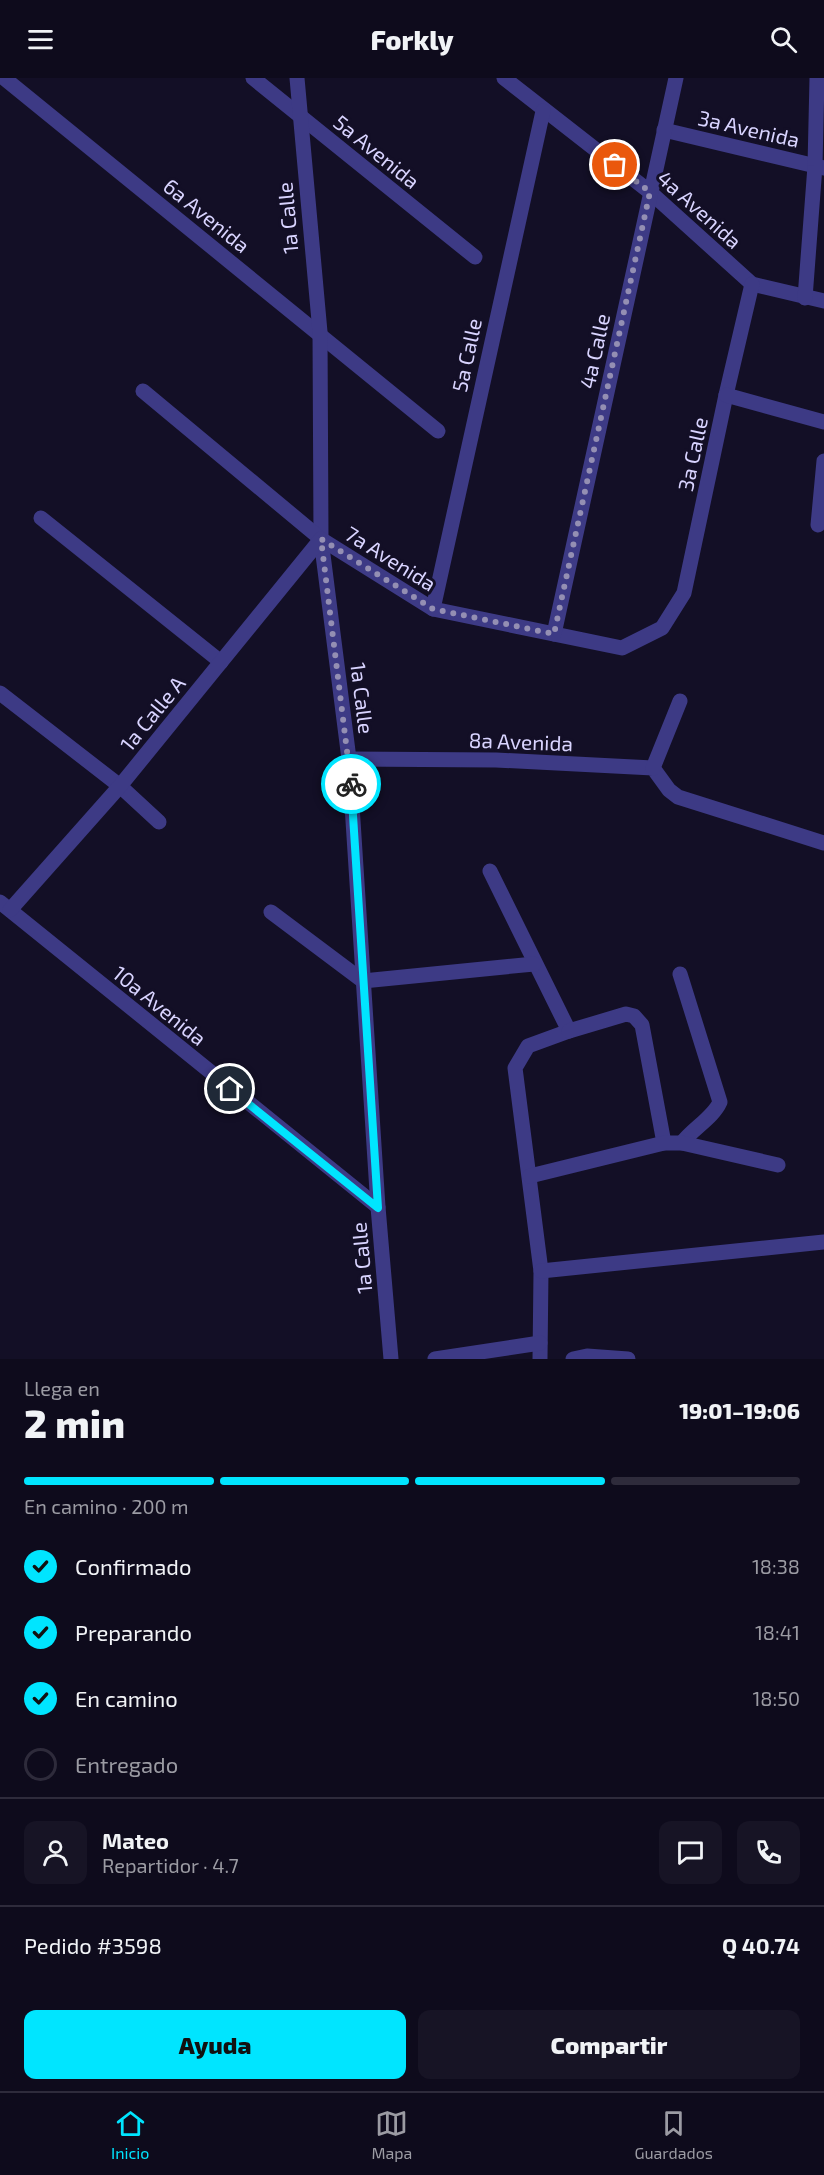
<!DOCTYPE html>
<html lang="es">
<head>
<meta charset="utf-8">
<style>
	:root { --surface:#0e0b1c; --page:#171425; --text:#f1f3f6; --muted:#9b9ba3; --line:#2e2b3b; --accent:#00e5ff }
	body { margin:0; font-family:"Exo 2",sans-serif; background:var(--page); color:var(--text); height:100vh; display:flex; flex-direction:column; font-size:22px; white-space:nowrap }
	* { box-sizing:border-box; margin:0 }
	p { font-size:20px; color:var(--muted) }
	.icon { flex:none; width:33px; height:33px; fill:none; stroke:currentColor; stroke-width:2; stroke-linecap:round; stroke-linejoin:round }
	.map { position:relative; height:1281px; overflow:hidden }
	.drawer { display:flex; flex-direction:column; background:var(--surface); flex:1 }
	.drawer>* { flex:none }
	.pin { position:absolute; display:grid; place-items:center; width:51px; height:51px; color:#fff; margin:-26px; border:3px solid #fff; border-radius:50%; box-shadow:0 2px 6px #0007 }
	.courier { position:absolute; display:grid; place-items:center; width:60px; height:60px; margin:-30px; border:4px solid #00e5ff; border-radius:50%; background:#fff; color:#222; box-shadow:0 2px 8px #0007 }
	.overview em { font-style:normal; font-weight:800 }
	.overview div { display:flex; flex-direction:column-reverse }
	.overview { display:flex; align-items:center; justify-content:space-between; height:102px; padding:0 24px }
	h1 { font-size:39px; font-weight:800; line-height:45px }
	.bar { display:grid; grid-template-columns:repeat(4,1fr); gap:9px 6px; align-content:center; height:72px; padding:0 24px }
	.bar i { height:8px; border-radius:4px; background:var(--line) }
	.bar .on { background:var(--accent) }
	.bar p { grid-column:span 4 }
	.line { display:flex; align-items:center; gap:15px; padding:0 24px; border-top:2px solid var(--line) }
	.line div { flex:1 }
	.round { display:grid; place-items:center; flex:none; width:63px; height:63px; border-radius:12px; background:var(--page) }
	ol { padding:0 24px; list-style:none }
	li { display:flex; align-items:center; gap:18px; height:66px }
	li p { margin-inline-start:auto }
	li .icon { padding:6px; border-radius:50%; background:var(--accent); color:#111; stroke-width:4 }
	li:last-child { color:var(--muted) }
	li i { width:33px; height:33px; border:3px solid var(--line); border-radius:50% }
	.action { display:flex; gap:12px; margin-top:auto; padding:12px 24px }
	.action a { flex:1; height:69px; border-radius:12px; background:var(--accent); color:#111; font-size:24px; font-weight:800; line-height:69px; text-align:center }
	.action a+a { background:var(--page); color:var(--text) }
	header { display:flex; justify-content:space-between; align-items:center; height:78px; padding:0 24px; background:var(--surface); font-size:27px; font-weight:800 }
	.dock { display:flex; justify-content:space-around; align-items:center; height:84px; border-top:2px solid var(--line); background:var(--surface); font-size:16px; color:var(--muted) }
	.dock a { display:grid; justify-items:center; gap:3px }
	.dock .on { color:var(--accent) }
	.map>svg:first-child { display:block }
</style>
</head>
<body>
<header><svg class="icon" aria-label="menu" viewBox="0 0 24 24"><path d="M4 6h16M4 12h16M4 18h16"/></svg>Forkly<svg class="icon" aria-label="search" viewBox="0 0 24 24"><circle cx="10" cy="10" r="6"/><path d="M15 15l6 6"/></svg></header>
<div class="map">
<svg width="824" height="1281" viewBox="0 0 824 1281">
	<rect width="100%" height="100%" fill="#130f26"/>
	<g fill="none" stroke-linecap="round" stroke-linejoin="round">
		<!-- minor -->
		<g stroke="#3d3a85" stroke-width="15">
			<path d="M4 0 438 353"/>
			<path d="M253 0 475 179"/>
			<path d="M297 0 320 254 321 461 349 681 378 1129 391 1281"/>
			<path d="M504 0 650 114 752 206 824 223"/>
			<path d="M664 52 824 90"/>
			<path d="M805 220 815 88 817 0"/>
			<path d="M143 313 321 461 433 531 622 570 662 550 684 515 726 317 752 206"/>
			<path d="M726 317 824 344"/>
			<path d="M41 440 221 584"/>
			<path d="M818 447 824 383"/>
			<path d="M433 531 543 33"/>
			<path d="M554 556 676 0"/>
			<path d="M0 615 120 708 159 744"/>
			<path d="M349 681 496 682 653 690 669 712 678 719 824 765"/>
			<path d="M653 690 680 623"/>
			<path d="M490 793 569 953 528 968 515 990 541 1193 540 1281"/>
			<path d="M0 824 378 1129"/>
			<path d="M10 832 120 708 321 461"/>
			<path d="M271 834 363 903 534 886"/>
			<path d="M680 896 720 1024C713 1040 692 1051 682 1065"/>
			<path d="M569 953 626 936 634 938 642 947 664 1065"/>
			<path d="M530 1098 664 1065H682L778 1087"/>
			<path d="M541 1193 824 1164"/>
			<path d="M435 1281 540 1265"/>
			<path d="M573 1281 587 1278 628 1281"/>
		</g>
	</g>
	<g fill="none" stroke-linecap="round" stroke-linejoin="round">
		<!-- done -->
		<path stroke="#948fb3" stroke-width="6" stroke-dasharray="0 10.8" d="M351 706 321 461 433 531 554 556 650 114 615 87"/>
		<!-- route -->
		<path stroke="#00e5ff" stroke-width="8" d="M230 1011 378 1130 351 706"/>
	</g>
	<g text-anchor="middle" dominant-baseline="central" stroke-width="6" stroke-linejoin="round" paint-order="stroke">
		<!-- street labels -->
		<g font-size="21" fill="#d9d4ff" stroke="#130f26">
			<text transform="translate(749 50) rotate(13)">3a Avenida</text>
			<text transform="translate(377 73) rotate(39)">5a Avenida</text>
			<text transform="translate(700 131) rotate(42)">4a Avenida</text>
			<text transform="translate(207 137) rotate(39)">6a Avenida</text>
			<text transform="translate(287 140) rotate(-95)">1a Calle</text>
			<text transform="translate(594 273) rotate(-78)">4a Calle</text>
			<text transform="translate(466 277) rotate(-78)">5a Calle</text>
			<text transform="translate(692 376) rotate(-78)">3a Calle</text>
			<text transform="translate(391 480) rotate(32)">7a Avenida</text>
			<text transform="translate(363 620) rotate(83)">1a Calle</text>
			<text transform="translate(152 635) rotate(-51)">1a Calle A</text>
			<text transform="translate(521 663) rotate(2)">8a Avenida</text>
			<text transform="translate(160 927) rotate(39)">10a Avenida</text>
			<text transform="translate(361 1180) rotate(-95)">1a Calle</text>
		</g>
	</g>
</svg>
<div class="pin" style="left:615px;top:87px;background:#ea580c"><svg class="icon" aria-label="bag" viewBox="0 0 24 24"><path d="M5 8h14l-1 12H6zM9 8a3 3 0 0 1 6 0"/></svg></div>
<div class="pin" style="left:230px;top:1011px;background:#1f2937"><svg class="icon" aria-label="home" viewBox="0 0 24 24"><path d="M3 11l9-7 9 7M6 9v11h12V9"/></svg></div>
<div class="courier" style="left:351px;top:706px"><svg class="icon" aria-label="bike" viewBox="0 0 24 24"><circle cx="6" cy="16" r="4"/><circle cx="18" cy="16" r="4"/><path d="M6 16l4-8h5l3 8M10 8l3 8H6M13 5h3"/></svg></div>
</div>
<section class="drawer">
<div class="overview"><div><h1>2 min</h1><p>Llega en</p></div><em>19:01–19:06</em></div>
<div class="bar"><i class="on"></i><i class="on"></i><i class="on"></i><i></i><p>En camino · 200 m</p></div>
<ol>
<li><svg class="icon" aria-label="check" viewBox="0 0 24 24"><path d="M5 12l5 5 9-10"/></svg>Confirmado<p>18:38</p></li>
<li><svg class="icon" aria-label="check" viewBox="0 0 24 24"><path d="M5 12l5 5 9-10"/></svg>Preparando<p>18:41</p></li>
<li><svg class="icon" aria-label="check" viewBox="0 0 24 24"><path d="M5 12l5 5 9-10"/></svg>En camino<p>18:50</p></li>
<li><i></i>Entregado</li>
</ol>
<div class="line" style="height:108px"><a class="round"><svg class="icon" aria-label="person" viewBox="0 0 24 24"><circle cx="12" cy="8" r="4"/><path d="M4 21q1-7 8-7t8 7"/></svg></a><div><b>Mateo</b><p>Repartidor · 4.7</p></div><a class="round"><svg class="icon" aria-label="chat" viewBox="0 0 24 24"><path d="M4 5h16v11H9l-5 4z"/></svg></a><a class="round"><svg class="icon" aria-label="phone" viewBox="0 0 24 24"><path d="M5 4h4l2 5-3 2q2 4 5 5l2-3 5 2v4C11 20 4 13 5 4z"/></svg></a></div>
<div class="line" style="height:78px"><div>Pedido #3598</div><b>Q 40.74</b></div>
<div class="action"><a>Ayuda</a><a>Compartir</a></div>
</section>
<nav class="dock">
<a class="on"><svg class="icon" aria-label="home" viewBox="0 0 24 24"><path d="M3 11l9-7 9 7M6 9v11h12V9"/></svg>Inicio</a>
<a><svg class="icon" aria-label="map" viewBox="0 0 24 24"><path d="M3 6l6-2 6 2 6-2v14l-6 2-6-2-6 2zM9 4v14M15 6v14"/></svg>Mapa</a>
<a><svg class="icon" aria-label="saved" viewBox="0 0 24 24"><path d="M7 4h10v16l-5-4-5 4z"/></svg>Guardados</a>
</nav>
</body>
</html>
